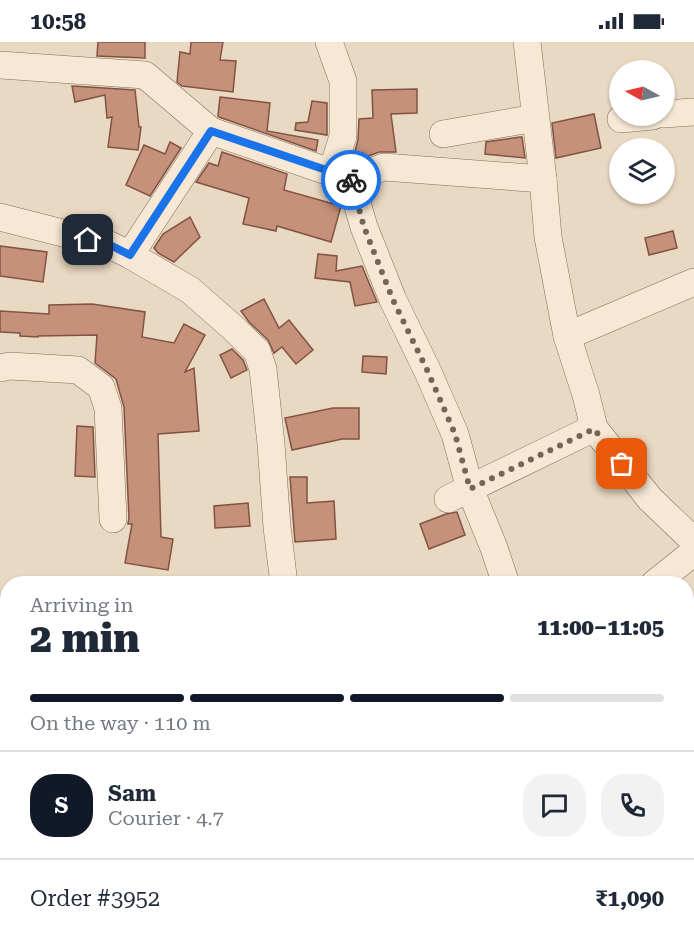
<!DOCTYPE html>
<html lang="en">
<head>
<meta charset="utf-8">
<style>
	:root { --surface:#fff; --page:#f2f2f3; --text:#1f2937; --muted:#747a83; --line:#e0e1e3; --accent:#111827 }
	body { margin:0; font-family:"Roboto Serif",serif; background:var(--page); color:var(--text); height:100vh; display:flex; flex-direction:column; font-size:22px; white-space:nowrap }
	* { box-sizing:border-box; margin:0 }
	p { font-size:20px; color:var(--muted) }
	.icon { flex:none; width:33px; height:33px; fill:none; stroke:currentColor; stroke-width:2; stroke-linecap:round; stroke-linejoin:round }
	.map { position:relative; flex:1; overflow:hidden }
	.sheet { position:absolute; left:0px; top:534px; width:694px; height:374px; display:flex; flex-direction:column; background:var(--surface); border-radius:24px 24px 0 0; box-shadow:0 2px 4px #0004 }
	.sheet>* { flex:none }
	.needle { width:39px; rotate:278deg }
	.buttons { position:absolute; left:609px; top:18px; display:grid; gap:12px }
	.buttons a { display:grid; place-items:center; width:66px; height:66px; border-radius:50%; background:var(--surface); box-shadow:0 2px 4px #0004; font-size:30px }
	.pin { position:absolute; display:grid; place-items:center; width:51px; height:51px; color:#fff; margin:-26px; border-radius:12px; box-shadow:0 3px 9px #0006 }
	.courier { position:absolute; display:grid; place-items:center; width:60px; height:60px; margin:-30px; border:4px solid #1a73e8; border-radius:50%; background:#fff; color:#222; box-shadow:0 2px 8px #0007 }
	.overview em { font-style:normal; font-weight:800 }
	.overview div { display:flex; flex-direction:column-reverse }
	.overview { display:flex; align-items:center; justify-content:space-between; height:102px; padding:0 30px }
	h1 { font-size:39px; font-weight:800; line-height:45px }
	.bar { display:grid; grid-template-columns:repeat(4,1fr); gap:9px 6px; align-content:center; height:72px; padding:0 30px }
	.bar i { height:8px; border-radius:4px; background:var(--line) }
	.bar .selected { background:var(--accent) }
	.bar p { grid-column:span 4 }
	.line { display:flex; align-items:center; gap:15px; padding:0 30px; border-top:2px solid var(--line) }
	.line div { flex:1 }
	.round { display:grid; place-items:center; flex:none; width:63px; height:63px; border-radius:24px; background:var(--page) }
	.status { display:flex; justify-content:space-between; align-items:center; height:42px; padding:0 30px; background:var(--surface); direction:ltr }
	.status svg { height:16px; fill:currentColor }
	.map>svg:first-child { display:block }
</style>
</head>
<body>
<div class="status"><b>10:58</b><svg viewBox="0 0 49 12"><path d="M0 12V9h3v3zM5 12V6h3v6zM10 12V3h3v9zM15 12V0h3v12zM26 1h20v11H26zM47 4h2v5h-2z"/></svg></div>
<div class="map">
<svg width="694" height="907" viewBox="0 0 694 907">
	<rect width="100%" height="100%" fill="#ead9c2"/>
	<!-- building -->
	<g fill="#c6917a" stroke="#805342" stroke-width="1.5">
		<path d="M98 0H145V16L97 14Z"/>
		<path d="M191 0H223L220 18 236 19 233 50 182 44 177 40 180 10 190 12Z"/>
		<path d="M72 44 135 48 139 85H141L138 108 108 105 112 75 107 76 105 53 75 60Z"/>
		<path d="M417 47V71L391 72 396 110H379L363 116 353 117 358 98 359 77 373 76 372 48Z"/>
		<path d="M220 55 270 61 267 89 318 98 316 109 219 75 218 74Z"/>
		<path d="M312 59 327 61V93L295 88 296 81 308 80Z"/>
		<path d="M594 72 601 106 556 116 552 81Z"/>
		<path d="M520 95H522L525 116 485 112 486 100Z"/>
		<path d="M170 100 181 106 150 154 126 143 144 103 165 112Z"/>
		<path d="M222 110 287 132 284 148 341 164 331 200 277 184 276 189 243 182 249 156 196 140 209 121 218 124Z"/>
		<path d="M190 175 200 195 174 220 158 211 154 206 163 192Z"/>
		<path d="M673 189 677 206 649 213 645 196Z"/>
		<path d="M0 204 47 210 43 240 0 234Z"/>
		<path d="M318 212 337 214 336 229 362 224 377 260 355 264 350 240 315 236Z"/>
		<path d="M264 257 279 286 289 278 313 308 296 322 282 305 274 311 268 298 249 280 241 269Z"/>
		<path d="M92 262 145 270 142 295 174 301 184 282 205 293 185 330 194 326 199 389 158 392 161 495 173 497 168 528 125 521 132 482H128L129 476 124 365 116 337 95 321 97 293 38 294V295L20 294V291L0 290V269L49 272V263Z"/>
		<path d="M232 307 243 318 247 328 231 336 220 313Z"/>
		<path d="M363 314 387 315 386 332 362 330Z"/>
		<path d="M333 366H359V397H342L292 408 285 376Z"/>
		<path d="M77 384 93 385 95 435 75 434Z"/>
		<path d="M290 435H307V461L334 459 336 497 295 500Z"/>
		<path d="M248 461 250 484 215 486 214 464Z"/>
		<path d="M457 470 465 493 429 507 420 482 446 472Z"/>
	</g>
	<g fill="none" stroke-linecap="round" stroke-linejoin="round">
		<!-- minor casing -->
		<g stroke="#836b5b" stroke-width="28">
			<g id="minor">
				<path d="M329 0 343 39V94L332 130"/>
				<path d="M527 0 543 137 548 195 567 294 586 353 594 386 650 457 694 499"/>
				<path d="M0 23 145 33 211 89 350 137 384 125 543 137"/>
				<path d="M664 72 694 70"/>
				<path d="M621 77 653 74"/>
				<path d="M443 92 535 76"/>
				<path d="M350 137 364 185 393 258 428 330 455 392 470 447 494 506 506 542"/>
				<path d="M0 175 110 203 130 213 190 248 231 284 257 309 263 327 271 402 277 485 284 542"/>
				<path d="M130 213 211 89"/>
				<path d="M567 294 694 240"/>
				<path d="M0 326 10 324 78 328 101 345 108 366 113 477"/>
				<path d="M448 457 594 386"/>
				<path d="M654 542 694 510"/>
				<path d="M341 900 343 907"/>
				<path d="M18 907 19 900"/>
				<path d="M321 907 322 900"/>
			</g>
		</g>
		<!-- minor -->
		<use href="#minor" stroke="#f6e8d4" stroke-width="27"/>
	</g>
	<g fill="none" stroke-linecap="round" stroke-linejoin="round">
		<!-- done -->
		<path stroke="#746557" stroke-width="6" stroke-dasharray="0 10.8" d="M351 138 364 185 393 258 428 330 455 392 470 447 594 387 622 422"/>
		<!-- route -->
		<path stroke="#1a73e8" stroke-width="8" d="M88 198 110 203 130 213 211 89 332 130 350 137 351 138"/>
	</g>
</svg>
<div class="buttons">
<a><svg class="needle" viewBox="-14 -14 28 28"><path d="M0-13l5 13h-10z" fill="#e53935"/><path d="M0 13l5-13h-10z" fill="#747a83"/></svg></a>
<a><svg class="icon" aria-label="layers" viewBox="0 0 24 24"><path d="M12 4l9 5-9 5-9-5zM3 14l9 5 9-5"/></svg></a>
</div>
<div class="pin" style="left:622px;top:422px;background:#ea580c"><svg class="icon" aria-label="bag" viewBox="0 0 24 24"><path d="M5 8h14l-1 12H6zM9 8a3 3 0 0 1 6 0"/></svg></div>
<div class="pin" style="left:88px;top:198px;background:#1f2937"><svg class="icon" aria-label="home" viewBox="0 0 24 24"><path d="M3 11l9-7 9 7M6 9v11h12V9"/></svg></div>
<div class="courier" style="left:351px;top:138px"><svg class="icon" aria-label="bike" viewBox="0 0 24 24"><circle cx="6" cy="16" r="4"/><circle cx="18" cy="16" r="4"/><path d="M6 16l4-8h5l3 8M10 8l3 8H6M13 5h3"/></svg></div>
<section class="sheet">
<div class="overview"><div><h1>2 min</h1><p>Arriving in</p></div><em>11:00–11:05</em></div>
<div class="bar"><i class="selected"></i><i class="selected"></i><i class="selected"></i><i></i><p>On the way · 110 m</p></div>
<div class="line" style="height:108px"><b class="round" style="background:var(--accent);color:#fff">S</b><div><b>Sam</b><p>Courier · 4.7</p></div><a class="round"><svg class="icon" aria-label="chat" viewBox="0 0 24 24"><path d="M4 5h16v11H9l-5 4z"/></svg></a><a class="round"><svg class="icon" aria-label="phone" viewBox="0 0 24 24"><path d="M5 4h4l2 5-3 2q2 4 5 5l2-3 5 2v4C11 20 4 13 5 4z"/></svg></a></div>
<div class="line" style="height:78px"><div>Order #3952</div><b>₹1,090</b></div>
</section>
</div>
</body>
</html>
